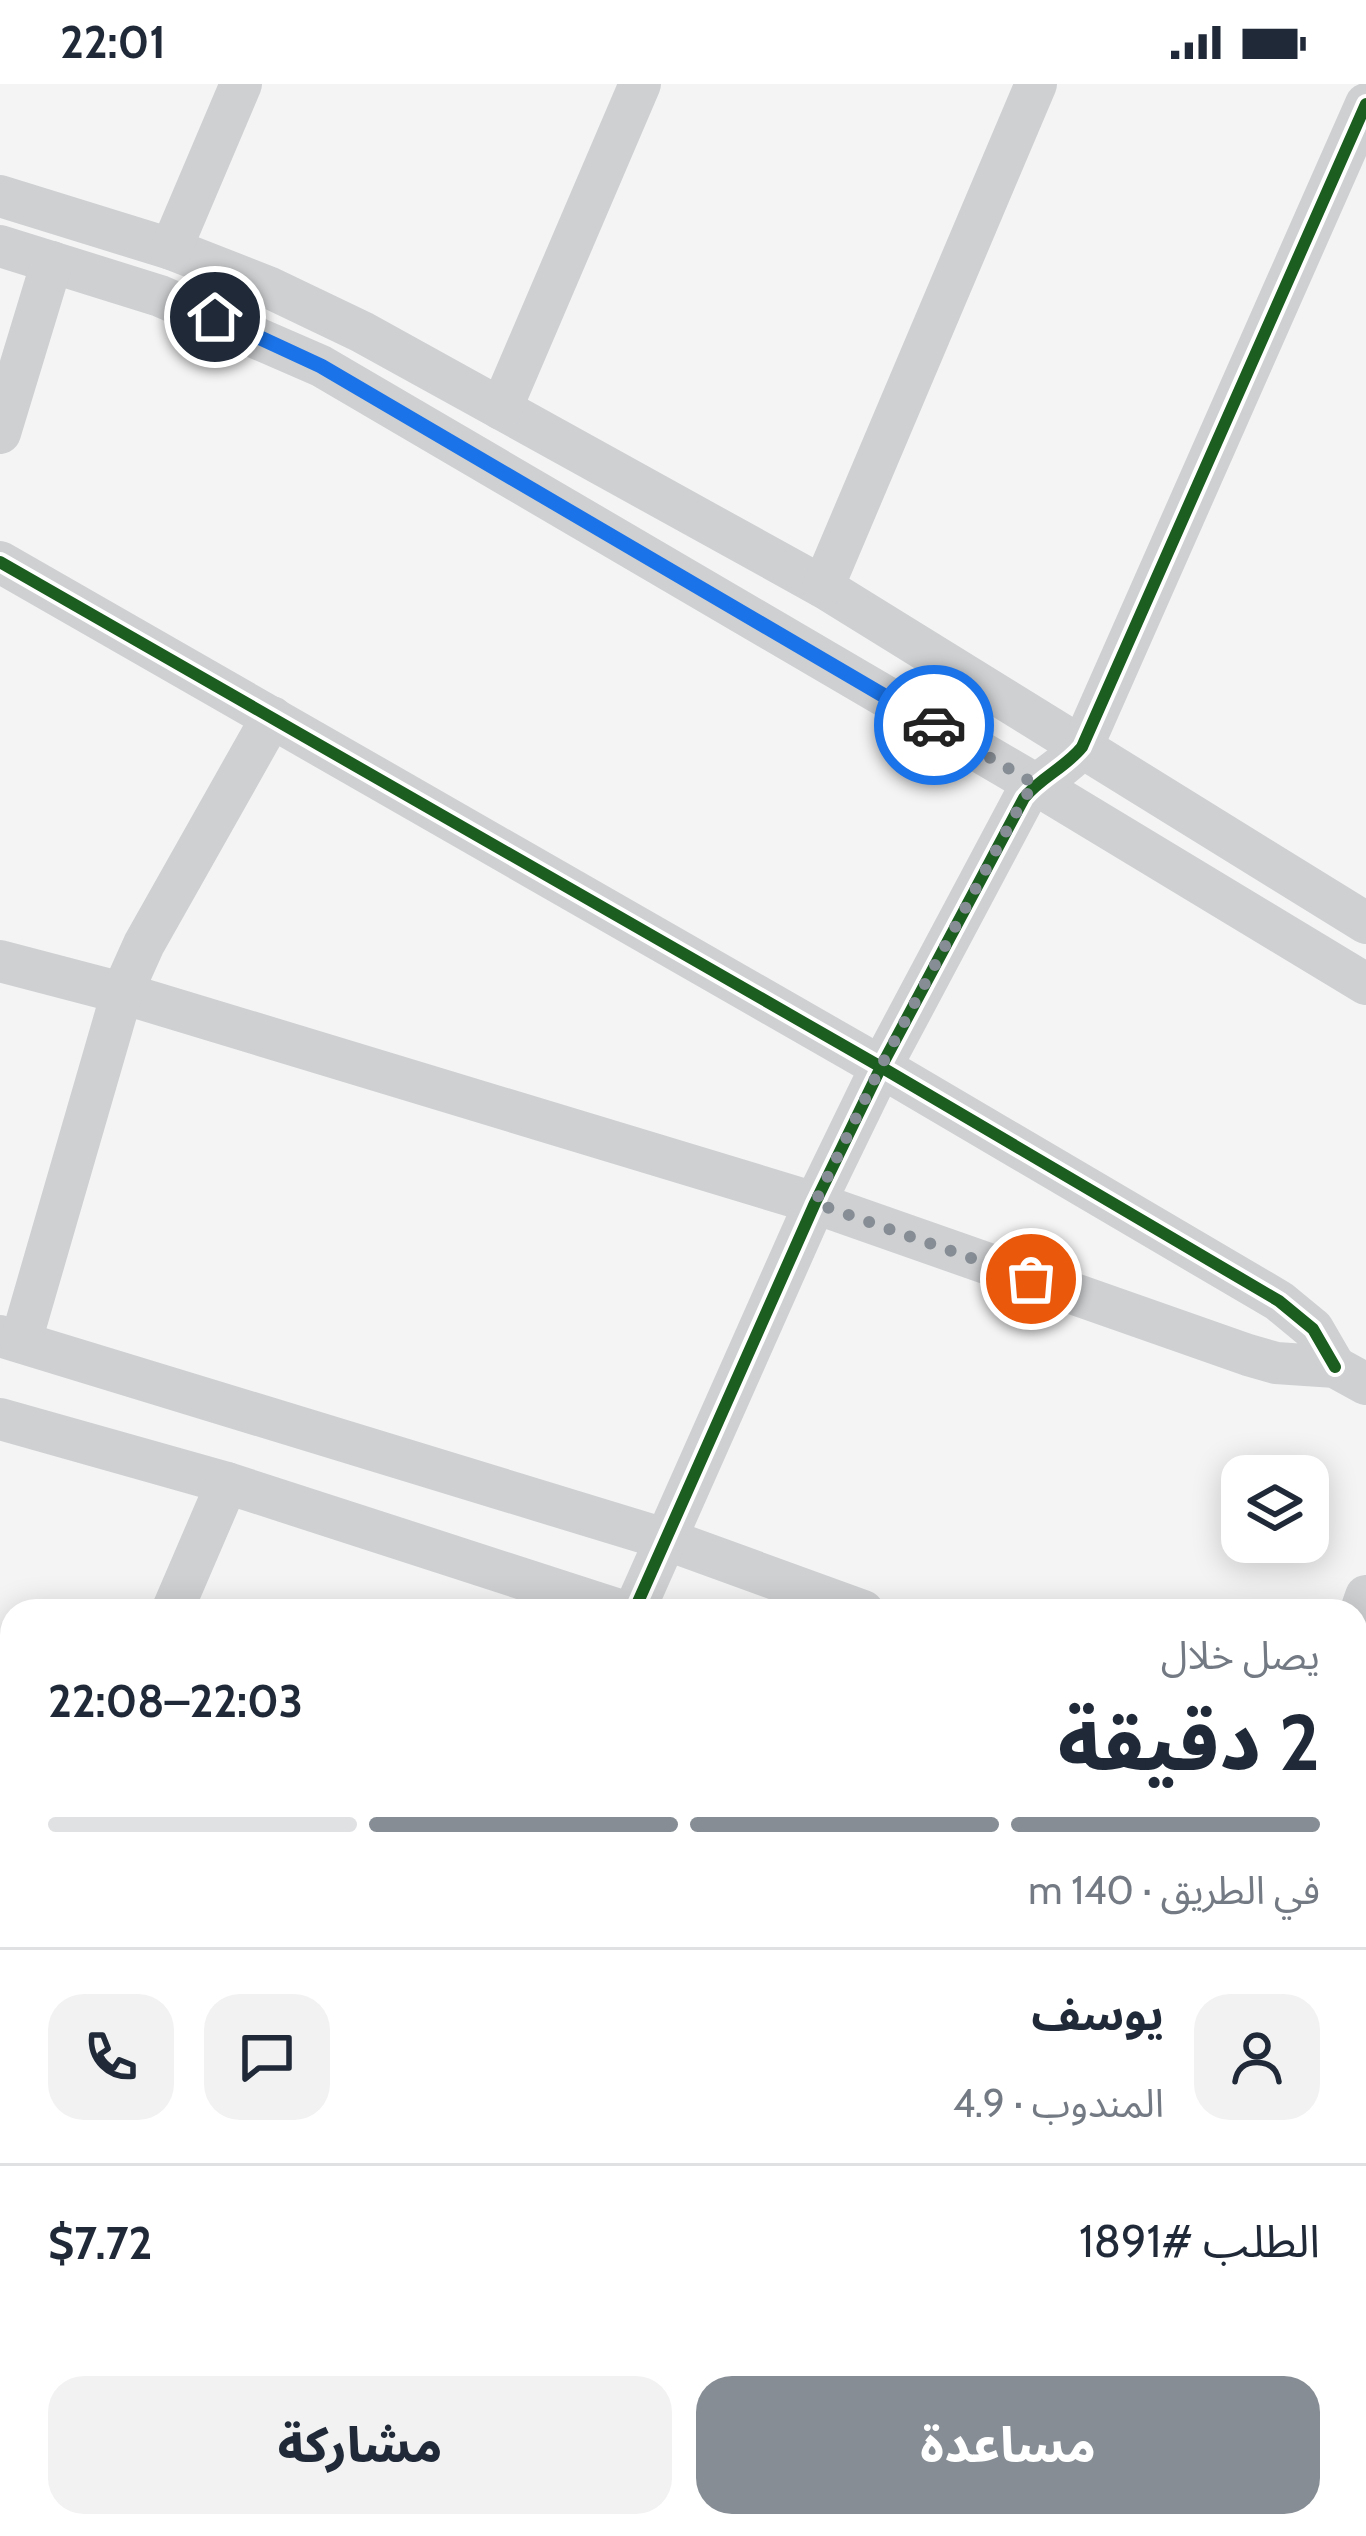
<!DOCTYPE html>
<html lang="ar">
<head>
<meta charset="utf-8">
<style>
	:root { --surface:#fff; --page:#f2f2f3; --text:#1f2937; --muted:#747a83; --line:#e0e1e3; --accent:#868d94 }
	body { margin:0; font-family:Cabin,"Noto Sans Arabic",sans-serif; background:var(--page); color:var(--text); direction:rtl; height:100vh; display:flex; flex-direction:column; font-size:45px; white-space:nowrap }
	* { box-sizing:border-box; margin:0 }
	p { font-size:39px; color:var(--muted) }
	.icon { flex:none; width:66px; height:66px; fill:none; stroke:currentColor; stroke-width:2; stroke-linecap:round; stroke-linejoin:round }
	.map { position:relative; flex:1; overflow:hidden; direction:ltr }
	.side { position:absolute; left:0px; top:1515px; width:1368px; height:939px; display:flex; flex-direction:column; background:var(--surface); border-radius:36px 36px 0 0; box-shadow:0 6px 30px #0003; direction:rtl }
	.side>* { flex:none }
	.tools { position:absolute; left:1221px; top:1371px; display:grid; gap:24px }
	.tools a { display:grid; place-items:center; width:108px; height:108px; border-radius:24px; background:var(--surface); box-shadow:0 6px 30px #0003; font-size:60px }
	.pin { position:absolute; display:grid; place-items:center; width:102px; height:102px; color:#fff; margin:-51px; border:6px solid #fff; border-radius:50%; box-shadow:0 3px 12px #0007 }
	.courier { position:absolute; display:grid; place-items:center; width:120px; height:120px; margin:-60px; border:9px solid #1a73e8; border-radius:50%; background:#fff; color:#222; box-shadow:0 3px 15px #0007 }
	.head em { font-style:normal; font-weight:800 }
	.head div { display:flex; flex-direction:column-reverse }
	.head { display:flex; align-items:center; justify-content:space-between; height:204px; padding:0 48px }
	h1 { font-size:78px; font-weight:800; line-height:90px }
	.bar { display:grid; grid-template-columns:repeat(4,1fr); gap:18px 12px; align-content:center; height:144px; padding:0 48px }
	.bar i { height:15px; border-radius:9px; background:var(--line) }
	.bar .current { background:var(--accent) }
	.bar p { grid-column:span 4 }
	.line { display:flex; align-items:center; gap:30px; padding:0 48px; border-top:3px solid var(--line) }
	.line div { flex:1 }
	.round { display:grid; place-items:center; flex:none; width:126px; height:126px; border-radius:36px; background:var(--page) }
	.cta { display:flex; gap:24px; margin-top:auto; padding:24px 48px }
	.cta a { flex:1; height:138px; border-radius:36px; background:var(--accent); color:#fff; font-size:48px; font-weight:800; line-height:138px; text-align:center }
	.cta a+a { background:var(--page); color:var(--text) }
	.status { display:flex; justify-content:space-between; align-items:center; height:84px; padding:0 60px; background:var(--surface); direction:ltr }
	.status svg { height:33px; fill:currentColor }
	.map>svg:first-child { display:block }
</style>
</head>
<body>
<div class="status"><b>22:01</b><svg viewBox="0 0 49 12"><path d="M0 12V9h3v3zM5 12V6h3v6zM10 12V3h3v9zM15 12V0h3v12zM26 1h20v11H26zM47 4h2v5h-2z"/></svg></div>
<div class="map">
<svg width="1366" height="2452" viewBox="0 0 1366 2452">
	<rect width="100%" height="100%" fill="#f4f4f4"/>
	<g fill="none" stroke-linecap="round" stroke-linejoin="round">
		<!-- minor -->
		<g stroke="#ced0d2" stroke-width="42">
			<path d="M0 112 171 165 268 203 362 248 823 503 1366 839"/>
			<path d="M0 162 160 212 321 282 1035 700 1366 900"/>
			<path d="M171 165 241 0"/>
			<path d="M501 325 640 0"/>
			<path d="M0 349 52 178"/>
			<path d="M0 478 881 983 1279 1217 1313 1245 1335 1283"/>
			<path d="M823 503 1036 0"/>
			<path d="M0 877 122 909 815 1119 1248 1271 1276 1279 1335 1283 1366 1300"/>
			<path d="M0 1252 668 1456 863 1527"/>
			<path d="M21 1257 122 909 144 860 272 633"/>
			<path d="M0 1335 227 1399 622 1527"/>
			<path d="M172 1527 227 1399"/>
			<path d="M634 1527 815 1119 881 983 1024 714C1041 693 1065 684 1082 663L1366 20"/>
			<path d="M1356 1541 1366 1512"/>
			<path d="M0 1634 12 1640"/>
			<path d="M1356 1708 1366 1712"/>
			<path d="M1356 1796 1366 1799"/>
			<path d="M0 1931 12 1903"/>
			<path d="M1356 1952 1366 1956"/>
			<path d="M1356 2341 1366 2318"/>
			<path d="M776 2442 799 2452"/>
			<path d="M235 2452 240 2442"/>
			<path d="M1308 2452 1312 2442"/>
		</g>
		<!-- cycleway casing -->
		<g stroke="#fff" stroke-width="20">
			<g id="cycleway">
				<path d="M0 478 881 983 1279 1217 1313 1245 1335 1283"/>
				<path d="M634 1527 815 1119 881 983 1024 714C1041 693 1065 684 1082 663L1366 20"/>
			</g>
		</g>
		<!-- cycleway -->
		<use href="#cycleway" stroke="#1b5e20" stroke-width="12"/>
	</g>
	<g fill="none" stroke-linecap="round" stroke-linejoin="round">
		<!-- done -->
		<path stroke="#868d94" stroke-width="12" stroke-dasharray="0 21.6" d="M934 641 1035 700 1024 714 881 982 815 1119 1031 1195"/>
		<!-- route -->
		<path stroke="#1a73e8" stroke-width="15" d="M215 233 321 282 934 641"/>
	</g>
</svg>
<div class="tools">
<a><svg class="icon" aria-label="layers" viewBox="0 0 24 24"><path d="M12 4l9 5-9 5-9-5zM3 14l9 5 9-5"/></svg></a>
</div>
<div class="pin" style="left:1031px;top:1195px;background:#ea580c"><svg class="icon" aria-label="bag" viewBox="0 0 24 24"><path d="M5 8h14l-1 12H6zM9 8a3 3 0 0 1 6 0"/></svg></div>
<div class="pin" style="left:215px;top:233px;background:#1f2937"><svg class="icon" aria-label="home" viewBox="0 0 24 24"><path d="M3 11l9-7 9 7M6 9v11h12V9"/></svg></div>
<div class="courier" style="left:934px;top:641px"><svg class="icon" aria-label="car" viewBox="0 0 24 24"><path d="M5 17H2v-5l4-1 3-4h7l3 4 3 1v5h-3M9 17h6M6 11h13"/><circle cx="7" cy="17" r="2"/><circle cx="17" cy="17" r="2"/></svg></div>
<section class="side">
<div class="head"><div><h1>2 دقيقة</h1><p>يصل خلال</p></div><em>22:03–22:08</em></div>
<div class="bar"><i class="current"></i><i class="current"></i><i class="current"></i><i></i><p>في الطريق · 140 m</p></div>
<div class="line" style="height:216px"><a class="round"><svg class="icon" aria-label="person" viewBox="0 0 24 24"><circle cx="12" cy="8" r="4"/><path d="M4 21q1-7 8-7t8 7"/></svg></a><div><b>يوسف</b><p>المندوب · 4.9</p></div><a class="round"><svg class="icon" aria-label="chat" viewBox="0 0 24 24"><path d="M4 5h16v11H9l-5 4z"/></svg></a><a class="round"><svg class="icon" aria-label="phone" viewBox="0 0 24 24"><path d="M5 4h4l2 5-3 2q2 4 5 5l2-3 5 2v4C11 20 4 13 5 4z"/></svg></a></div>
<div class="line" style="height:156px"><div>الطلب #1891</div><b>$7.72</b></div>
<div class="cta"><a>مساعدة</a><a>مشاركة</a></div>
</section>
</div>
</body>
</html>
